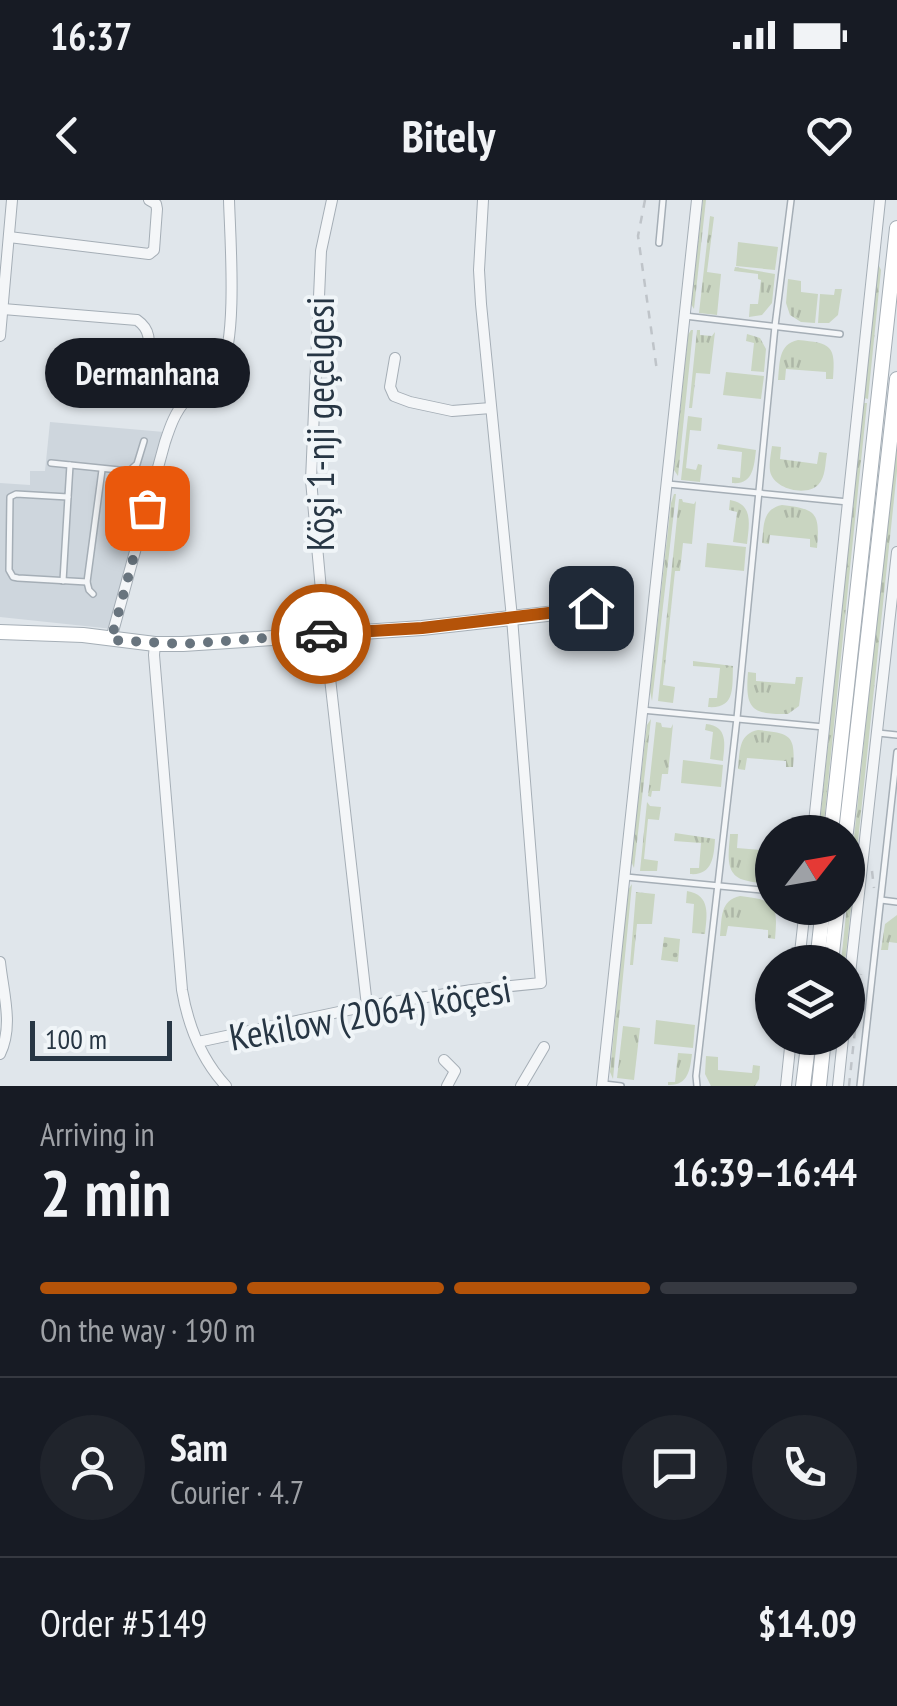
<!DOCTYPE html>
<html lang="en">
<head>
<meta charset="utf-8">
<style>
	:root { --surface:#171b24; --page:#20242c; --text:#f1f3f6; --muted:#9ea1a6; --line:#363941; --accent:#b45309 }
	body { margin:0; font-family:"PT Sans Narrow",sans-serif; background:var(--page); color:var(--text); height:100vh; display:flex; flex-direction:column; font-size:38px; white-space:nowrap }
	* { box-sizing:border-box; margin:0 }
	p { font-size:32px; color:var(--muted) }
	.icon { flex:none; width:55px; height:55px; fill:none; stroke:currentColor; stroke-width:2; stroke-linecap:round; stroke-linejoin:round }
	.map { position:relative; height:886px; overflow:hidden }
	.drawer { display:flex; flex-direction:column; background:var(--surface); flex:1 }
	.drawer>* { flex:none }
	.needle { width:65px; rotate:59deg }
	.tools { position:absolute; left:755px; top:615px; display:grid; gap:20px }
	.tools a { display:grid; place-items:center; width:110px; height:110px; border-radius:50%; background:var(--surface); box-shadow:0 2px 8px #0004; font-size:50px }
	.scale { position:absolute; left:30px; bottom:25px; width:142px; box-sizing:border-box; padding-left:10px; border:5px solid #273644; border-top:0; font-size:28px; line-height:35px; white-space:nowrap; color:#273644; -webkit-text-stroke:8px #f0f5f8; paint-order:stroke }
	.pin { position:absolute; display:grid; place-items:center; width:85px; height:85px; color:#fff; margin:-42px; border-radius:20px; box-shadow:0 5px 15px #0006 }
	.courier { position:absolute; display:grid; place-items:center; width:100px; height:100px; margin:-50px; border:8px solid #b45309; border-radius:50%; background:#fff; color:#222; box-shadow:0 2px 12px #0007 }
	.bubble { position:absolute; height:70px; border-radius:35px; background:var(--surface); box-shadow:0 2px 8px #0004; font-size:32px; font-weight:600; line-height:70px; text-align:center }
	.headline em { font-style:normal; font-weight:600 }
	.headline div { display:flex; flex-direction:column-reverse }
	.headline { display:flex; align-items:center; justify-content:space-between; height:170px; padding:0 40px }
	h1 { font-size:65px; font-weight:600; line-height:75px }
	.bar { display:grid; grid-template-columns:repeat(4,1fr); gap:15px 10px; align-content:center; height:120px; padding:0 40px }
	.bar i { height:12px; border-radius:8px; background:var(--line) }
	.bar .on { background:var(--accent) }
	.bar p { grid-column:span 4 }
	.line { display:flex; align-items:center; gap:25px; padding:0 40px; border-top:2px solid var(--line) }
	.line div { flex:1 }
	.round { display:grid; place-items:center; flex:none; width:105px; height:105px; border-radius:52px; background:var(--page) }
	.status { display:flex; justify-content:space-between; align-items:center; height:70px; padding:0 50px; background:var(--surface); direction:ltr }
	.status svg { height:28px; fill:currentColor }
	header { display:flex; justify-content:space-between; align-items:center; height:130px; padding:0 40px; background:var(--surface); font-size:45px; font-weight:600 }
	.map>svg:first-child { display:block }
</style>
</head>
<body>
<div class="status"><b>16:37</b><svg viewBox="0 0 49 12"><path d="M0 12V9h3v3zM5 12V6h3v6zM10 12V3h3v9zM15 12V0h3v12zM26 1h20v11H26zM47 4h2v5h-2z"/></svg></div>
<header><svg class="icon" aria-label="back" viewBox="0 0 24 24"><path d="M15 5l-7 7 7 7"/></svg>Bitely<svg class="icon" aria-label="heart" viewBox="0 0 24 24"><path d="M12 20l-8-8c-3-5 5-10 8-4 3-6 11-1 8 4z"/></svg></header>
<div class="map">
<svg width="897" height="886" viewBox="0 0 897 886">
	<defs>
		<pattern id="grass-tufts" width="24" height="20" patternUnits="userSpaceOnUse" patternTransform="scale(2.5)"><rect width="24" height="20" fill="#c9d5c1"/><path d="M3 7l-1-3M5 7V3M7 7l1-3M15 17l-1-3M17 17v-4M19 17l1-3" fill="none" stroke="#adb7a7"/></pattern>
		<pattern id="park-dots" width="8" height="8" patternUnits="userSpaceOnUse" patternTransform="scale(2.5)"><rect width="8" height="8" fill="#c9d5c1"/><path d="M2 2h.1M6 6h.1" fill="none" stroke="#adb7a7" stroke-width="1.8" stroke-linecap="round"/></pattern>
	</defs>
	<rect width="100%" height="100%" fill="#e0e6eb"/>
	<!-- built -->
	<path fill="#ced6dd" d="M50 222 164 232 113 429 0 417V283L30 285V271H45Z"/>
	<!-- grass -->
	<g fill="url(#grass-tufts)">
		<path d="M703 0H706L694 109 691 104Z"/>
		<path d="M710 16 714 17 707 72 721 74 717 115 699 113Z"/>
		<path d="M878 64 881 70 868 199 864 198Z"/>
		<path d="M735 67 775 74 772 103 762 115 749 117 750 104H758L761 80 758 79V74L734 71Z"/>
		<path d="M788 79 801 81V92L818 94 815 123 801 122 790 115 786 103Z"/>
		<path d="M835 89H842L838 115 829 123H818L820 94 834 95Z"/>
		<path d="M691 130H693L678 276 674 270 688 135Z"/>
		<path d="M697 130H700V135L712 136 715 132 710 174 696 173 692 208H689Z"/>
		<path d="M747 134 760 138 766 149 764 172 751 171 754 143 746 141Z"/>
		<path d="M798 140C831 143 836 145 833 179H826V172L786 169 785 180H778C780 163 778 144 798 140Z"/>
		<path d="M863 203H867L823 632H819Z"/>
		<path d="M688 216 702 218 701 231 690 230 686 268 696 270 698 264 702 265 700 282 681 280Z"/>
		<path d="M897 227V271L846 755 843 762H841Z"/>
		<path d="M718 244 756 250C754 267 753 285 732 283V277L740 278 742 252 717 249Z"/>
		<path d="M772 246 781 247 780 259 817 264 819 252 827 253C825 263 826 277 818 285 806 297 773 289 770 271 769 263 771 253 772 246Z"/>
		<path d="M674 294H676L652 501 650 491 671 303Z"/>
		<path d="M679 299H682L683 302 694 304 696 301 692 344 683 343 680 371H675L663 485 675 487 673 503 658 501Z"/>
		<path d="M730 300C754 304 749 325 747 344L733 342 737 312 729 310Z"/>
		<path d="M782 305C817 309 820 313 817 348L810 347V339L770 335 769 344 762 343C764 326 762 309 782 305Z"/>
		<path d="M693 461 733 466C732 487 736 509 708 507L709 498H717L720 468 693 466Z"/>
		<path d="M748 472 756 473V481L795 484 796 477H803L799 506 788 514C751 515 745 508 748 472Z"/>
		<path d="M651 519 634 668 631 661 647 525Z"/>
		<path d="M656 522 661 523 662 527 671 528 673 524 668 574H662L660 591H652L651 597 648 596Z"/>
		<path d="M706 524C728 526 725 544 723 561L710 559 713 532 705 530Z"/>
		<path d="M758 530C789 533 796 534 793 567H786V561L747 558 745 570 738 569C740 552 738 534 758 530Z"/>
		<path d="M647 602 650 606 661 607 659 620 648 619 644 659 658 661 657 671H640Z"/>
		<path d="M675 633 715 639C714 657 712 676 690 674V668H699L701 643 674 641Z"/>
		<path d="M730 634H738L737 648 772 651V681C764 683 757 683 748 681 723 677 729 653 730 634Z"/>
		<path d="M632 684 613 879 610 872 628 690Z"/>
		<path d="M687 691C711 695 707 715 705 734L692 733 694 704 686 703Z"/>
		<path d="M636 692 655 694 652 724H637L633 765H630Z"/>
		<path d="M740 696C776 700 778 704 775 739L768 738V730L728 726 726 736H720C722 718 720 700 740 696Z"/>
		<path d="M897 715V743L889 742 888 750H881L885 724Z"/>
		<path d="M623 826 640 828 634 880 617 878Z"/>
		<path d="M678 853 692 854C690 870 688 886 668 885V882H675Z"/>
		<path d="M706 856 718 857V870L752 873 753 865 760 866 759 879 755 886H711L705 874Z"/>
	</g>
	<!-- park -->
	<path fill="url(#park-dots)" d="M664 737 680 739 678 762 661 760Z"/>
	<!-- garden -->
	<g fill="#c9d5c1">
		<path d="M738 42 778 47 775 70 736 66Z"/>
		<path d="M726 172 764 176 761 199 723 195Z"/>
		<path d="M707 343 746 347 744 371 705 367Z"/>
		<path d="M683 560 723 565 721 587 681 583Z"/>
		<path d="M656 820 695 825 693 848 654 844Z"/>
	</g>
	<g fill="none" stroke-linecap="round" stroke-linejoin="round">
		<!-- lane casing -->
		<g stroke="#a5aeb6" stroke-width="8">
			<g id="lane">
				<path d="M659 43 663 0"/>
				<path d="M685 116 840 134"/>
				<path d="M51 263 129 271 137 264 144 241"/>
				<path d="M70 265 68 297 16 294 10 297 9 370 13 377 18 378 87 382"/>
				<path d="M668 284 848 302"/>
				<path d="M63 381 68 297"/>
				<path d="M93 394 89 390 87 382 102 270"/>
				<path d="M642 510 824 527"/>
				<path d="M878 533 897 535"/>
				<path d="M626 677 772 691"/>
				<path d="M881 700 897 702"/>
				<path d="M604 884 621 886"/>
				<path d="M697 886 696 876 737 518 775 126 791 0"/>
				<path d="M860 886 897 552"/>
			</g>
		</g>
		<!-- street casing -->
		<g stroke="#a5aeb6" stroke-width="12">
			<g id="street">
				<path d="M332 0 321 51 311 280 325 434 367 806"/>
				<path d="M9 37 149 54 154 50 157 9 156 4 149 0"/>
				<path d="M3 109 137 120C160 136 141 157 147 180L184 202"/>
				<path d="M0 136 12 0"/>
				<path d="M395 158 390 187 394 196 410 202 452 211 491 208"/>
				<path d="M111 439 165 242C170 227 175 212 186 200 196 189 211 181 220 169 238 142 230 36 229 0"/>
				<path d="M155 444 154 455 182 790C188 825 202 860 226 886"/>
				<path d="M813 632 880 0"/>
				<path d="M0 762C3 792 14 826 0 854"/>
				<path d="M799 762 805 708"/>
				<path d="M848 792 897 352"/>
				<path d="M198 842 367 806 472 790 541 783 512 418 481 104 479 70 483 0"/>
				<path d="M444 860 455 871 447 886"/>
				<path d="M521 886 544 847"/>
				<path d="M602 886 697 0"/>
				<path d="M786 886 791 838"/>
				<path d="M838 886 843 838"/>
			</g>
		</g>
		<!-- secondary casing -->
		<g stroke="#a5aeb6" stroke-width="16">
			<g id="secondary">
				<path d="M0 432 83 435 155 444H183L422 428 591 409"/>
				<path d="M831 632 897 28"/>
				<path d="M846 632 897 179"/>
				<path d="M817 762 823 708"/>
				<path d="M831 762 837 708"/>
				<path d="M803 886 809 838"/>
				<path d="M819 886 824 838"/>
			</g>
		</g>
		<!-- path -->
		<g stroke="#bfc4c9" stroke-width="2.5" stroke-dasharray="8 8" stroke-linecap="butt">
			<path d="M645 0 638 36 657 171"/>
			<path d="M872 671 874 688"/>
			<path d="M849 886 861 774"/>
		</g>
		<!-- lane -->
		<use href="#lane" stroke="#f4f6f8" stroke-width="5"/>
		<!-- street -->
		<use href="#street" stroke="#f4f6f8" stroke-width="10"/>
		<!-- secondary -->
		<use href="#secondary" stroke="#fff" stroke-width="14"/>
	</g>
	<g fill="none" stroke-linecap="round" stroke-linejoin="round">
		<!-- done -->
		<path stroke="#68747e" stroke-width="10" stroke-dasharray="0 18" d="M147 308 111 440 183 444 321 434"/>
		<!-- route -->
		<path stroke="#b45309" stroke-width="12" d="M321 434 422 428 591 408"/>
	</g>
	<g text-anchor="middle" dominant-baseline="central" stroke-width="8" stroke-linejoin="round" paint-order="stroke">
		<!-- street labels -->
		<g font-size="38" fill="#273644" stroke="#f0f5f8">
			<text transform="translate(319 224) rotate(-90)">Köşi 1-nji geçelgesi</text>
			<text transform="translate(370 812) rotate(-10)">Kekilow (2064) köçesi</text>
		</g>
	</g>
</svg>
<div class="tools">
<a><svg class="needle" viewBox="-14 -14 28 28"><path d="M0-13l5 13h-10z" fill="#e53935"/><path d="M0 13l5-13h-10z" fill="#9ea1a6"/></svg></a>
<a><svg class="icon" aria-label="layers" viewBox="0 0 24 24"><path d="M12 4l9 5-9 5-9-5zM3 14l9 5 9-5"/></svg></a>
</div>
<div class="scale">100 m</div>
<div class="pin" style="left:147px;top:308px;background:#ea580c"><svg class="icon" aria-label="bag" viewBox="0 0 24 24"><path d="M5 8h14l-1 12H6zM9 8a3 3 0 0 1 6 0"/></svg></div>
<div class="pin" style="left:591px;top:408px;background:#1f2937"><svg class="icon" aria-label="home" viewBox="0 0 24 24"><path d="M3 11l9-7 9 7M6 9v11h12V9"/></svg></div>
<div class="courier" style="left:321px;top:434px"><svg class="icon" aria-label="car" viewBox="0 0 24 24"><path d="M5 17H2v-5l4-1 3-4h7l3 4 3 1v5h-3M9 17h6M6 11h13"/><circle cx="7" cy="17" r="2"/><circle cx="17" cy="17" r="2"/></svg></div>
<div class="bubble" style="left:45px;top:138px;width:205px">Dermanhana</div>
</div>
<section class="drawer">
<div class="headline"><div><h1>2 min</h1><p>Arriving in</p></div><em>16:39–16:44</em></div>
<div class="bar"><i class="on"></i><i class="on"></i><i class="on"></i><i></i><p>On the way · 190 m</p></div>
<div class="line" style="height:180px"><a class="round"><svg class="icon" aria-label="person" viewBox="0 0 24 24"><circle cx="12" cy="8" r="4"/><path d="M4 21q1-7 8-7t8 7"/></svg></a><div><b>Sam</b><p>Courier · 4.7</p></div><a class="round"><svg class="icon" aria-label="chat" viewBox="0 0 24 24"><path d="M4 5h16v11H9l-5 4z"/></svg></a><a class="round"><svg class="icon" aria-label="phone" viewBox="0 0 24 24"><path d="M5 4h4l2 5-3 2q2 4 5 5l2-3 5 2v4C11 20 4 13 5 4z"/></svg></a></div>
<div class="line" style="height:130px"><div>Order #5149</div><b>$14.09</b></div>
</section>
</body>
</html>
